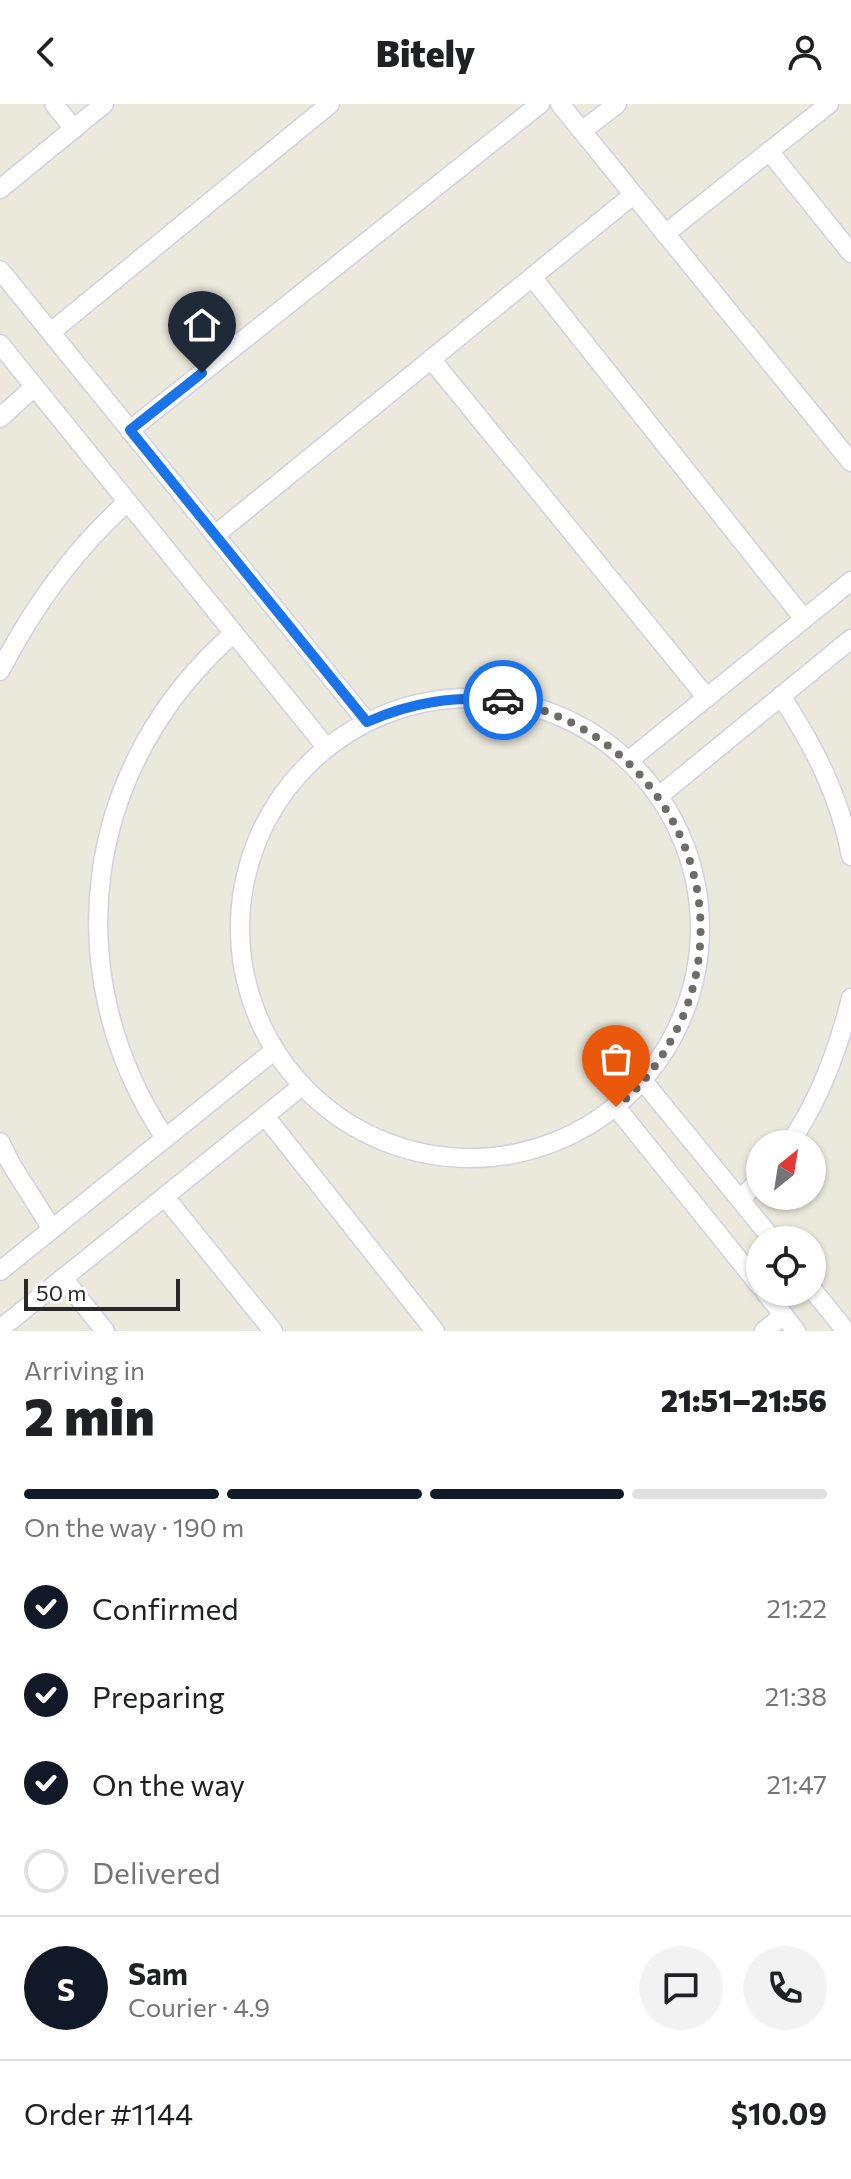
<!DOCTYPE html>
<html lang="en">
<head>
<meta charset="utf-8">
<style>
	:root { --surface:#fff; --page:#f2f2f2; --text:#202124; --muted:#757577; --line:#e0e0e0; --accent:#111827 }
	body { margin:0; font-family:Commissioner,sans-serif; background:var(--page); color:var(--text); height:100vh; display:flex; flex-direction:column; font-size:30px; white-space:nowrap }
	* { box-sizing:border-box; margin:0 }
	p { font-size:26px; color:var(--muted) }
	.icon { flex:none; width:44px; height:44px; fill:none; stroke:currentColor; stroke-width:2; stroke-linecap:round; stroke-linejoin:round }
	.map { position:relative; height:1227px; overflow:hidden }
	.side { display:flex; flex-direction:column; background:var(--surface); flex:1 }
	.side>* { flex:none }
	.needle { width:52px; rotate:30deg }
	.controls { position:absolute; left:746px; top:1026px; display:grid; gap:16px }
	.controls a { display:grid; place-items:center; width:80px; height:80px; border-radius:50%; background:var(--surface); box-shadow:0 2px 6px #0004; font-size:40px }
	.scale { position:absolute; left:24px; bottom:20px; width:156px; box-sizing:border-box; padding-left:8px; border:4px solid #292929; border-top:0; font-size:22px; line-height:28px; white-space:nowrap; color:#292929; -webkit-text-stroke:6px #fff; paint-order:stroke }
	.pin { position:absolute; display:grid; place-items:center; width:68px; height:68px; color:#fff; margin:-82px -34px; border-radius:50% 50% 50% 0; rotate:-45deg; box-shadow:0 0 8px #0007 }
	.pin .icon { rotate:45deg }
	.courier { position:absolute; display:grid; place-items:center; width:80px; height:80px; margin:-40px; border:6px solid #1a73e8; border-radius:50%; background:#fff; color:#222; box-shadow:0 2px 10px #0007 }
	.headline em { font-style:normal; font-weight:800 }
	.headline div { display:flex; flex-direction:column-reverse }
	.headline { display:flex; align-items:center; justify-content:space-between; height:136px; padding:0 24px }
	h1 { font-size:52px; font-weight:800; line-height:60px }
	.bar { display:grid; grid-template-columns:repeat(4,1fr); gap:12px 8px; align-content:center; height:96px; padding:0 24px }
	.bar i { height:10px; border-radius:6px; background:var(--line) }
	.bar .current { background:var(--accent) }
	.bar p { grid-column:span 4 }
	.line { display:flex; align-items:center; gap:20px; padding:0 24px; border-top:2px solid var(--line) }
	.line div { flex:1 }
	.round { display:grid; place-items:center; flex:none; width:84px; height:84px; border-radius:42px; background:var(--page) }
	ol { padding:0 24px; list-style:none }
	li { display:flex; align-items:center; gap:24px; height:88px }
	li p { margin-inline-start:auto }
	li .icon { padding:8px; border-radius:50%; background:var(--accent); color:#fff; stroke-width:4 }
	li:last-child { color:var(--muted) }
	li i { width:44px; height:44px; border:4px solid var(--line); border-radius:50% }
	header { display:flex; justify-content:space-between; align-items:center; height:104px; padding:0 24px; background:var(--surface); font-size:36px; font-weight:800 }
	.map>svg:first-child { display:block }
</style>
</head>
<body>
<header><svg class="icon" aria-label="back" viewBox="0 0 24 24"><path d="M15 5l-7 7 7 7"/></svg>Bitely<svg class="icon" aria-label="person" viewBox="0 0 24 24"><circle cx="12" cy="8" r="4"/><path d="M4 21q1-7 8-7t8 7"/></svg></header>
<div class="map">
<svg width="851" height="1227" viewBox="0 0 851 1227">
	<rect width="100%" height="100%" fill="#ebe8dc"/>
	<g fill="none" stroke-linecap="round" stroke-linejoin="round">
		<!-- street casing -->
		<g stroke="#d1d1e2" stroke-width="21">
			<g id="street">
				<path d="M54 0 74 25"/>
				<path d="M560 0 851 358"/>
				<path d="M582 27 617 0"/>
				<path d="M769 47 851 149"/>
				<path d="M0 85 104 0"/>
				<path d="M665 130 829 0"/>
				<path d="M0 166 367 618"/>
				<path d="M532 173 804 515"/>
				<path d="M51 228 330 0"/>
				<path d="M0 240 326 643"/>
				<path d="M431 255 707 594"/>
				<path d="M0 314 34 283"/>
				<path d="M130 326 540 0"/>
				<path d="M215 431 633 91"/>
				<path d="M0 567C33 503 74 446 127 398"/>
				<path d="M781 592C814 642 840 693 851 752"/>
				<circle cx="470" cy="824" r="230"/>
				<path d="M628 657 851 477"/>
				<path d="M659 692 851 535"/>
				<path d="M643 977 773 1136"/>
				<path d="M616 1003 760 1182"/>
				<path d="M265 1012 435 1227"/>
				<path d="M165 1034C54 867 84 660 234 529"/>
				<path d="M0 1038 11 1060 52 1125"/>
				<path d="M789 1040C820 996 838 946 851 894"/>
				<path d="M165 1093 273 1227"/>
				<path d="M740 1096 760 1075"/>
				<path d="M0 1167 275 946"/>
				<path d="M63 1174 105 1227"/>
				<path d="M812 1185 846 1227"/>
				<path d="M765 1188 796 1227"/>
				<path d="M0 1225 302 982"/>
				<path d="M764 1227 784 1211"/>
			</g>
		</g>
		<!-- street -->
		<use href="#street" stroke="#fff" stroke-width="18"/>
	</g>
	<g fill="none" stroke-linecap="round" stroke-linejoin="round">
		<!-- done -->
		<path stroke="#6d6c68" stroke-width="8" stroke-dasharray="0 14.4" d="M503 596C648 621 740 771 684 910 669 945 646 980 616 1003"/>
		<!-- route -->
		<path stroke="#1a73e8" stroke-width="10" d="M202 269 130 326 367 618C412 598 454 592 503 596"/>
	</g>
</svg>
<div class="controls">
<a><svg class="needle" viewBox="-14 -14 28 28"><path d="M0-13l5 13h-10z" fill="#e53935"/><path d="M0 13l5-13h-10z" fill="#757577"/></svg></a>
<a><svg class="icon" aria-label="locate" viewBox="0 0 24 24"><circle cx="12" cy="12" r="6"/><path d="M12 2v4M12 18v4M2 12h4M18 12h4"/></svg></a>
</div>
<div class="scale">50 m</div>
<div class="pin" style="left:616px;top:1003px;background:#ea580c"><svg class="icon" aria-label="bag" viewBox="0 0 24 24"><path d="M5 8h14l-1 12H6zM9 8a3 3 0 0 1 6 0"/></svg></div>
<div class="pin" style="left:202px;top:269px;background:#1f2937"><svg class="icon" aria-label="home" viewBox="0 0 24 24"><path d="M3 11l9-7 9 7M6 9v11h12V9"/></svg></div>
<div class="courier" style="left:503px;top:596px"><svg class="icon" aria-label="car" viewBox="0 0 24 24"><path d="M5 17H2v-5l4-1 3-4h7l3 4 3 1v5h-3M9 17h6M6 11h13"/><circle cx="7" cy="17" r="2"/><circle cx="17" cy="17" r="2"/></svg></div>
</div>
<section class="side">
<div class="headline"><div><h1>2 min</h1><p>Arriving in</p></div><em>21:51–21:56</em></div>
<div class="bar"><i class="current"></i><i class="current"></i><i class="current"></i><i></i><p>On the way · 190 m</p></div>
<ol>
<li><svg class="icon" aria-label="check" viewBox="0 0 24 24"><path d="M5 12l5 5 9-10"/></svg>Confirmed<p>21:22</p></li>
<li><svg class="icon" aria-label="check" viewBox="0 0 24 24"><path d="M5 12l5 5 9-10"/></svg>Preparing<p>21:38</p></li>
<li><svg class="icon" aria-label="check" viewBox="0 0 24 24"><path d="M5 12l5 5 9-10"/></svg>On the way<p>21:47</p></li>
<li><i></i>Delivered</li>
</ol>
<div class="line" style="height:144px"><b class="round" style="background:var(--accent);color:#fff">S</b><div><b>Sam</b><p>Courier · 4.9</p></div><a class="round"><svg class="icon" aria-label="chat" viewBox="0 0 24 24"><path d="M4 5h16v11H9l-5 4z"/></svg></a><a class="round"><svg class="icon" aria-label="phone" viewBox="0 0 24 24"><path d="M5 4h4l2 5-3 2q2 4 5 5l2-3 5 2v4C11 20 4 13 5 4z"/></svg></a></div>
<div class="line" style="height:104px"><div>Order #1144</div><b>$10.09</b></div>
</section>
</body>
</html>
